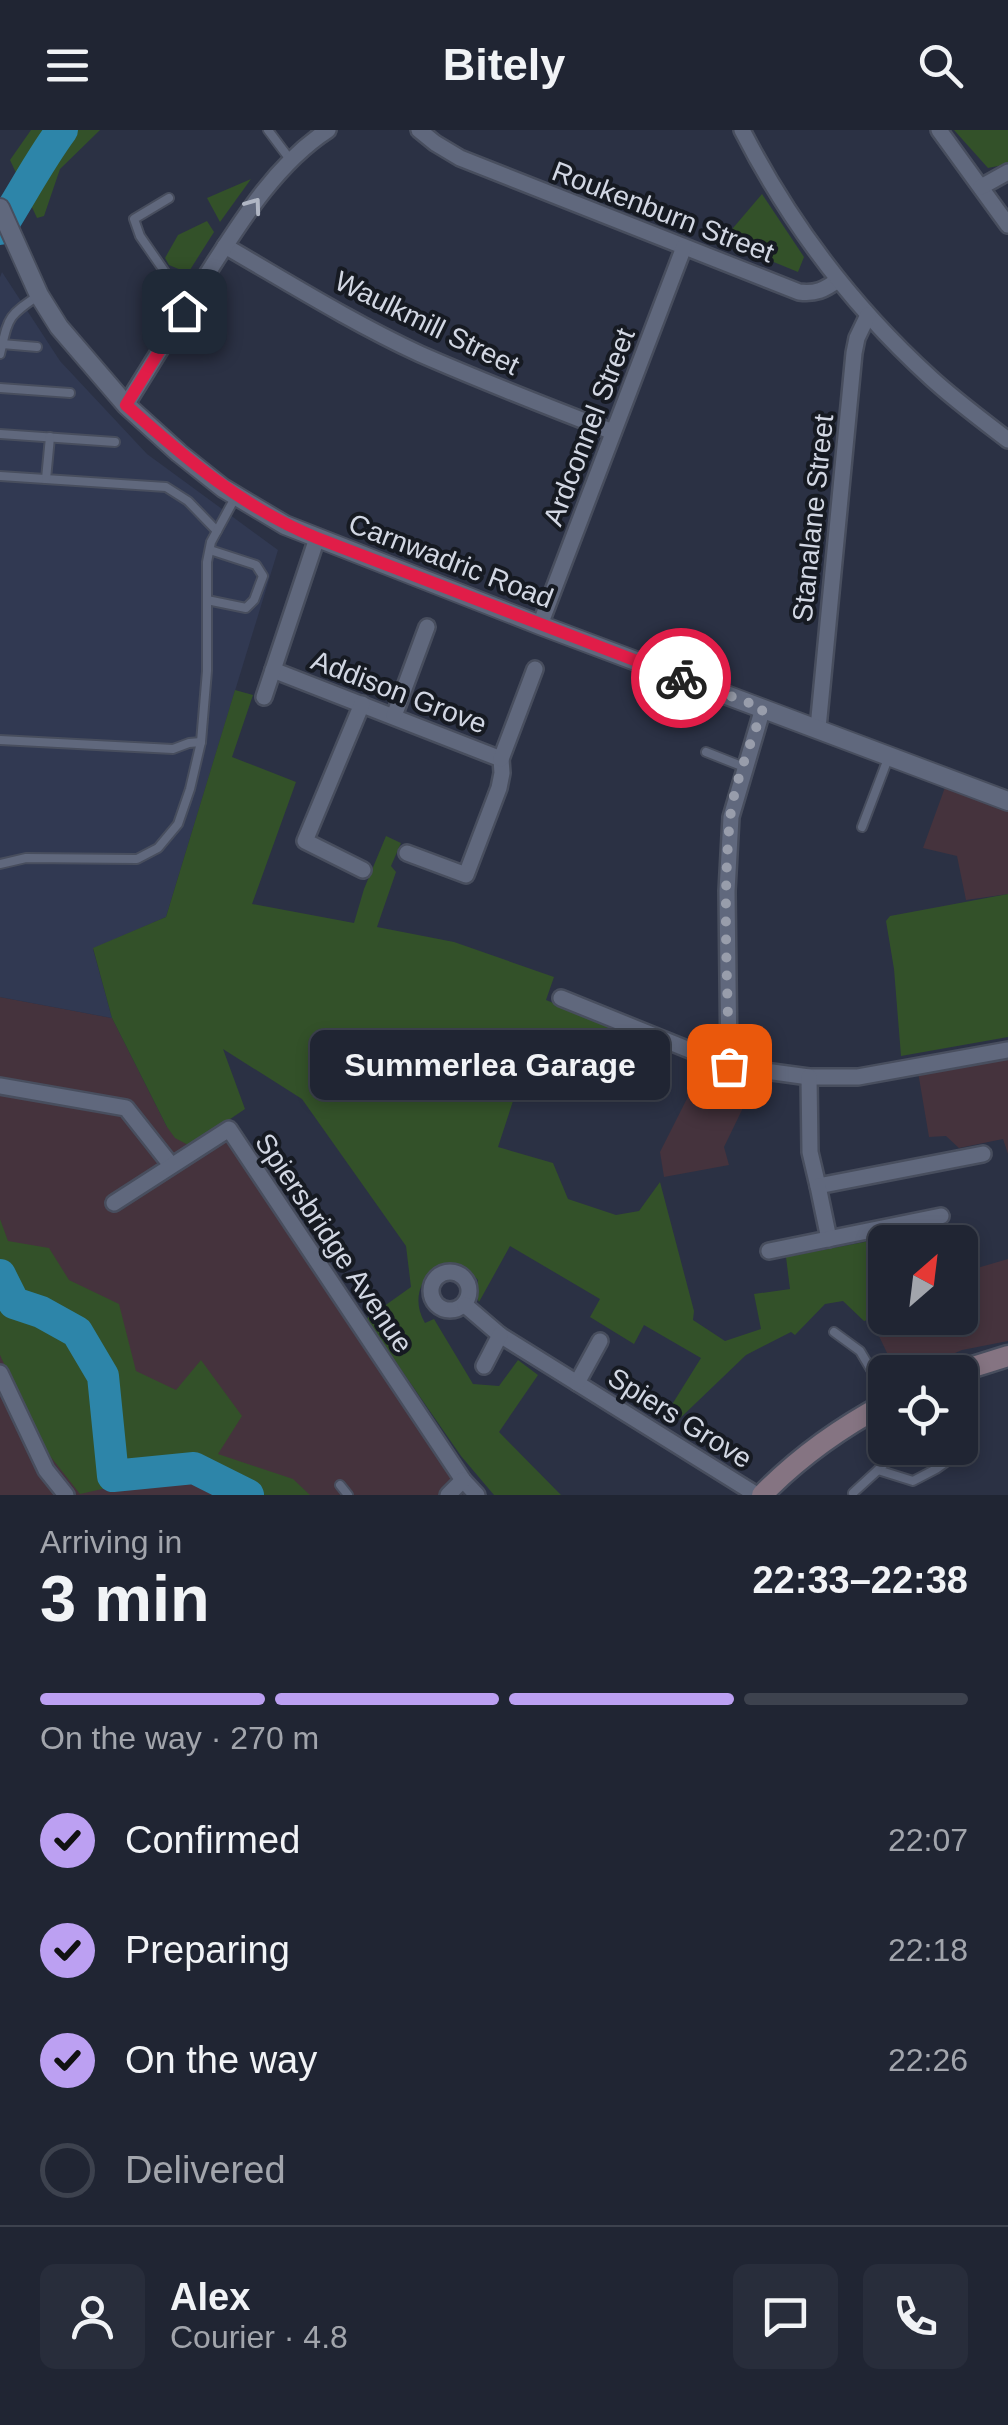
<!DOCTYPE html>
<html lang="en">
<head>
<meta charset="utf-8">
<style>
	:root { --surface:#202533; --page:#282d3b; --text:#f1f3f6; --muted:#a2a5ac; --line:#3d424e; --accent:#bca0f2 }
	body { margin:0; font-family:Arial,sans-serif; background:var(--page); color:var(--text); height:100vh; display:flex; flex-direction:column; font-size:38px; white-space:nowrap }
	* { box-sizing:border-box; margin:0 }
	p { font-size:32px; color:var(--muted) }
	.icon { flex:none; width:55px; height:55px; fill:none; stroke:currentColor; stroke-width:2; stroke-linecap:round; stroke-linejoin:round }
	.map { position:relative; height:1365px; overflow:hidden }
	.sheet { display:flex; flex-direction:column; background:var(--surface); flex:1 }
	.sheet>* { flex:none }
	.needle { width:65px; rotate:28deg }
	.buttons { position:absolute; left:868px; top:1095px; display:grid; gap:20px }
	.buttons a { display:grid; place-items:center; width:110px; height:110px; border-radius:15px; background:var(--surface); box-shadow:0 5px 15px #0003,0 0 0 2px var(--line); font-size:50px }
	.pin { position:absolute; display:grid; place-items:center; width:85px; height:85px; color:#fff; margin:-42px; border-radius:20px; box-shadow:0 5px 15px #0006 }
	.courier { position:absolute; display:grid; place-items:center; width:100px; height:100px; margin:-50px; border:8px solid #e11d48; border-radius:50%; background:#fff; color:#222; box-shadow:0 2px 12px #0007 }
	.bubble { position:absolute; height:70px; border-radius:15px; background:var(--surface); box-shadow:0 5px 15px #0003,0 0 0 2px var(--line); font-size:32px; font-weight:600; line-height:70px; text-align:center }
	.overview em { font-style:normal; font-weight:600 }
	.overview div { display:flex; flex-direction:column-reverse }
	.overview { display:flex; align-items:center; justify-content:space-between; height:170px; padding:0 40px }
	h1 { font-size:65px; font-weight:600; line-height:75px }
	.bar { display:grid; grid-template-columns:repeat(4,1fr); gap:15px 10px; align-content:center; height:120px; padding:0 40px }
	.bar i { height:12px; border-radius:8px; background:var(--line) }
	.bar .current { background:var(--accent) }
	.bar p { grid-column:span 4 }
	.line { display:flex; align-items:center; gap:25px; padding:0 40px; border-top:2px solid var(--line) }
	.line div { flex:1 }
	.round { display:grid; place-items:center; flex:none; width:105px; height:105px; border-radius:15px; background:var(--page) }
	ol { padding:0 40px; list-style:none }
	li { display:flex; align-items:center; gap:30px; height:110px }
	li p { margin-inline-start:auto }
	li .icon { padding:10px; border-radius:50%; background:var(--accent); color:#111; stroke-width:4 }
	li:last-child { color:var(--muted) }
	li i { width:55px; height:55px; border:5px solid var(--line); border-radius:50% }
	header { display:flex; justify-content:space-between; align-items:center; height:130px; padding:0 40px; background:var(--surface); font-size:45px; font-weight:600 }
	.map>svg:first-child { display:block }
</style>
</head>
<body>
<header><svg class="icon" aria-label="menu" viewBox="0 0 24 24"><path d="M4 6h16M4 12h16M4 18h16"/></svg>Bitely<svg class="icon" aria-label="search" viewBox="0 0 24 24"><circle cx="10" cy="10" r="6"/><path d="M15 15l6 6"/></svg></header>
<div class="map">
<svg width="1008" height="1365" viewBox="0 0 1008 1365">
	<rect width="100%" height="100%" fill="#2b3144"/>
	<!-- commercial -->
	<g fill="#45333d">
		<path d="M948 649 1008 677V764L966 770 957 726 923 718Z"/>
		<path d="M0 867 112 888 167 997 225 998 476 1365H0Z"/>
		<path d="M1008 920V1024L1003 1009 959 1018 946 1006 929 1007 917 936Z"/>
		<path d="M705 933 757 949 724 1017 729 1035 664 1047 660 1022Z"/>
		<path d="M1008 1129V1211L962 1220 911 1242H896L871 1189 885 1174V1188H960V1143Z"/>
	</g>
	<!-- built -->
	<path fill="#313952" d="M2 142 60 231 147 324 278 420 166 787 93 819 112 888 0 867V147Z"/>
	<!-- green -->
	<g fill="#335129">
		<path d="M31 0H100L60 39 44 86 37 88 10 30Z"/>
		<path d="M954 0H1008V34L988 38Z"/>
		<path d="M251 49 220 92 207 68Z"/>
		<path d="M762 64 804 127 798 142 722 111Z"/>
		<path d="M207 91 214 102 188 143 169 135 165 128 178 105Z"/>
		<path d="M235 560 253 565 232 627 296 652 252 774 354 793 364 759 386 706 401 713 391 736 396 742 377 797 454 812 554 847 546 870 629 904 603 919 578 899 560 932 529 922 498 1017 553 1033 568 1069 616 1085 639 1081 660 1052 694 1181 693 1190 725 1211 761 1199 754 1164 790 1159 786 1127 880 1109 885 1128V1174L871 1189 864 1191 843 1171 825 1174 795 1205 791 1202 746 1225 673 1295 663 1289 701 1228 644 1195 634 1214 590 1187 600 1169 510 1116 479 1172 476 1165 478 1150C444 1114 402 1155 425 1193L434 1189 473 1254 499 1256 518 1230 538 1245 499 1302 561 1365H494L461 1326 366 1189 411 1157 406 1116 302 969 223 919 245 979 190 1016 175 1008 167 997 112 888 93 818 166 787Z"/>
		<path d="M1008 764V907L901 926 894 839 886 791 890 786Z"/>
		<path d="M0 1089 8 1111 49 1118 69 1150 119 1174 136 1241 176 1260 201 1230 242 1286 218 1324 293 1349 310 1365H233L169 1344 80 1364 39 1312 0 1225Z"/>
	</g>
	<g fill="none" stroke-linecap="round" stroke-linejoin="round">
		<!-- river -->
		<g stroke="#2d85a9" stroke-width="32">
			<path d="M0 99C21 66 39 31 62 0"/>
			<path d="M0 1145 14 1173 41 1182 77 1202 103 1246 113 1346 194 1338 248 1365"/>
		</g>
		<!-- service casing -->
		<g stroke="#484e5e" stroke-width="12">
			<g id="service">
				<path d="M268 0 292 32"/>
				<path d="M169 68 134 89 140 106 167 145 196 163"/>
				<path d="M2 214 37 217"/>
				<path d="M0 224C9 186 7 187 39 165"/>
				<path d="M0 258 70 263"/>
				<path d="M0 304 115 312"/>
				<path d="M0 346 166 357 188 371 217 401"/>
				<path d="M46 349 50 307"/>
				<path d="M207 470 246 478 254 470 263 446 256 435 210 420"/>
				<path d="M0 610 173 619 189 613 201 612"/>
				<path d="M706 622 744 637"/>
				<path d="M862 697 889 626"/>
				<path d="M0 734 26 728 137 729 158 718 178 694 190 659 201 612 207 541V432L211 412 236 366"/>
				<path d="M834 1202 860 1221 885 1263"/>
				<path d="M900 1318 878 1340 913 1351 936 1339 967 1317"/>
				<path d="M340 1355 348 1365"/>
				<path d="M853 1363 878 1340"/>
			</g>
		</g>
		<!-- minor casing -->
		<g stroke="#484e5e" stroke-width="20">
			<g id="minor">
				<path d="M419 0 435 13 460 28 799 162C816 164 824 160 838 150"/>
				<path d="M742 0C790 94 853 177 931 248 955 270 982 290 1008 310"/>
				<path d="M939 0 1008 95"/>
				<path d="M981 57 1008 42"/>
				<path d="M225 116C289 153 353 193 420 224 484 252 548 277 613 302"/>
				<path d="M126 275C152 233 178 191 204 149 238 96 274 35 328 0"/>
				<path d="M540 495 684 117"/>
				<path d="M273 540 501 629 502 643 499 658 466 745 407 723"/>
				<path d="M264 567 317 408"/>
				<path d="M362 574 305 711 363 740"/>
				<path d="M394 586 427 497"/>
				<path d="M818 598 854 223 857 208 868 185"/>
				<path d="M501 629 535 539"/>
				<path d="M561 868 729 936 809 947H858L1008 920"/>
				<path d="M729 936 727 761 731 687 763 578"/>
				<path d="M809 947 810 1022 818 1056 983 1024"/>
				<path d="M0 956 126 978 171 1035"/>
				<path d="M818 1056 829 1109"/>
				<path d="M114 1073 229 999 463 1350 477 1365"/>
				<path d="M769 1121 941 1086"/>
				<circle cx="450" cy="1161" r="19"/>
				<path d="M465 1175 500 1205 757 1365"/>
				<path d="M484 1236 500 1205"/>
				<path d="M0 1243 46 1340 66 1365"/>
				<path d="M577 1253 600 1211"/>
				<path d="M448 1365 463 1350"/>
			</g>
		</g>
		<!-- tertiary casing -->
		<g stroke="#484e5e" stroke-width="22">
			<path id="tertiary" d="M0 78 39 165 59 197 126 275 179 323 223 358 285 395 540 495 1008 671"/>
		</g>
		<!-- secondary casing -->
		<g stroke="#484e5e" stroke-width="25">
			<g id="secondary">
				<path d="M957 1242 1008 1226"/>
				<path d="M762 1365C798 1328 840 1298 885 1274"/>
			</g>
		</g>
		<!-- service -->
		<use href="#service" stroke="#60687d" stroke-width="8"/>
		<!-- minor -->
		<use href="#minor" stroke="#60687d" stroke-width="15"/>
		<!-- tertiary -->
		<use href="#tertiary" stroke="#60687d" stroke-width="18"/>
		<!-- secondary -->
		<use href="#secondary" stroke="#857482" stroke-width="20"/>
	</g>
	<!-- one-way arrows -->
	<defs><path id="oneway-chevron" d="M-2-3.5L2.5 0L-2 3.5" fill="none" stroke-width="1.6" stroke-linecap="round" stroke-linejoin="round" transform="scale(2.5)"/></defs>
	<use stroke="#b0b6c4" href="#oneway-chevron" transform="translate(254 75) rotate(-54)"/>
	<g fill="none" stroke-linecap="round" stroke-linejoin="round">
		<!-- done -->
		<path stroke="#989dab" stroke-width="10" stroke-dasharray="0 18" d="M681 548 763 578C751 614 734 652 730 689 722 770 728 854 729 936"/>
		<!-- route -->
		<path stroke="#e11d48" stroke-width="12" d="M184 181 126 275C185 328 243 378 317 408L681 548"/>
	</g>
	<g text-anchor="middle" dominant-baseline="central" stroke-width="8" stroke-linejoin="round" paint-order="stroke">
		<!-- street labels -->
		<g font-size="28" fill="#d2d7e3" stroke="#161a22">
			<text transform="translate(663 82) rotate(21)">Roukenburn Street</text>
			<text transform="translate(427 193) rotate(26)">Waulkmill Street</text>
			<text transform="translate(589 297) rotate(-69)">Ardconnel Street</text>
			<text transform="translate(813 388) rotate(-84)">Stanalane Street</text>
			<text transform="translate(451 431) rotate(21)">Carnwadric Road</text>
			<text transform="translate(399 562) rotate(21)">Addison Grove</text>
			<text transform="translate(334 1113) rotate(56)">Spiersbridge Avenue</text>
			<text transform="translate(680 1288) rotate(32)">Spiers Grove</text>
		</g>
	</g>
</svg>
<div class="buttons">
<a><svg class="needle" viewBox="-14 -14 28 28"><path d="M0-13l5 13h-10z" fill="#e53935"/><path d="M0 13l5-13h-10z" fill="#a2a5ac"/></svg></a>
<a><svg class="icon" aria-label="locate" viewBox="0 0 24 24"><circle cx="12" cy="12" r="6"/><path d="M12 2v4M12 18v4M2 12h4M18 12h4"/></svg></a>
</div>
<div class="pin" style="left:729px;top:936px;background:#ea580c"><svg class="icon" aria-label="bag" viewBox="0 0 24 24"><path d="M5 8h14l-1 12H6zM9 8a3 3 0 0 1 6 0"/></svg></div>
<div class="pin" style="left:184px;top:181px;background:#1f2937"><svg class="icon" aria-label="home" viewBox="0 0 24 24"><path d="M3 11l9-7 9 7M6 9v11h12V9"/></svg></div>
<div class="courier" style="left:681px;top:548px"><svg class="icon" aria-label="bike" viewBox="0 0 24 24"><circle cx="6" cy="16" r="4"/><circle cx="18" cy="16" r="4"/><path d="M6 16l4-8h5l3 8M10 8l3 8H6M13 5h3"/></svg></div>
<div class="bubble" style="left:310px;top:900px;width:360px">Summerlea Garage</div>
</div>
<section class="sheet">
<div class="overview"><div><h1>3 min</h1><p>Arriving in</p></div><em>22:33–22:38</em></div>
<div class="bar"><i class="current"></i><i class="current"></i><i class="current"></i><i></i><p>On the way · 270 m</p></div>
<ol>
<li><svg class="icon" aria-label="check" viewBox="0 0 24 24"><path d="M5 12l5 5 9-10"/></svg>Confirmed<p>22:07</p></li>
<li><svg class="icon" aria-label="check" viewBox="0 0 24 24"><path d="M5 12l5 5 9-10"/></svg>Preparing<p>22:18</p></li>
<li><svg class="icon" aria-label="check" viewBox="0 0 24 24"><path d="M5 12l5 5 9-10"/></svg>On the way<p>22:26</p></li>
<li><i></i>Delivered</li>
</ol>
<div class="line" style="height:180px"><a class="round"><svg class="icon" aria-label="person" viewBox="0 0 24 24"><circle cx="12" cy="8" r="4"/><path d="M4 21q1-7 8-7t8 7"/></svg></a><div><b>Alex</b><p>Courier · 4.8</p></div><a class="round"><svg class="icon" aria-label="chat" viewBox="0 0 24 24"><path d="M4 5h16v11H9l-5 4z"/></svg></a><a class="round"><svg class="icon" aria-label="phone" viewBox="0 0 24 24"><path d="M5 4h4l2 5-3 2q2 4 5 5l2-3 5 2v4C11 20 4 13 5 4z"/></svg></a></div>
</section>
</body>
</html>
